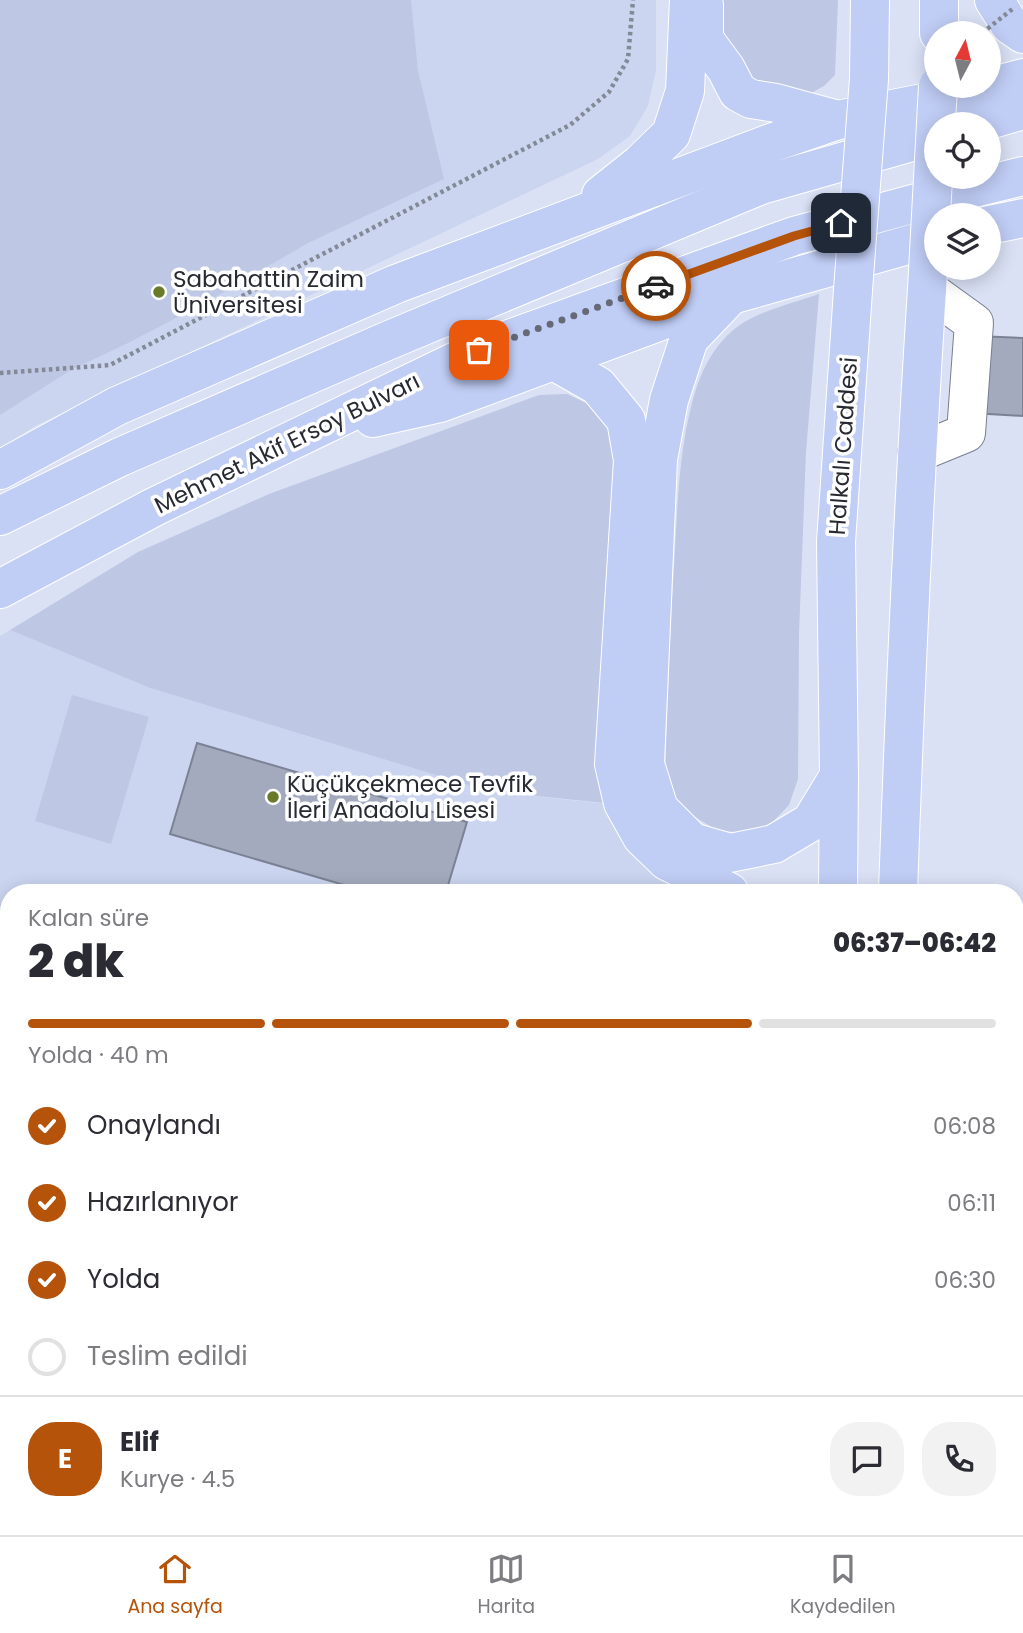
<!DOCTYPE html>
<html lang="tr">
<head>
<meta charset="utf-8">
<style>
	:root { --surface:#fff; --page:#f2f2f3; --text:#2b2b33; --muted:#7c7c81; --line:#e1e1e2; --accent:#b45309 }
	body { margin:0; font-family:Poppins,sans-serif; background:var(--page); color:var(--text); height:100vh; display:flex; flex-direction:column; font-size:26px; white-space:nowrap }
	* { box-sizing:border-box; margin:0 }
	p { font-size:23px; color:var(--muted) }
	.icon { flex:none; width:38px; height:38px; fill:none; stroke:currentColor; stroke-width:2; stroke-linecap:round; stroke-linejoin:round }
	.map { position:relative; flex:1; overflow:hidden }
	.details { position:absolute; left:0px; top:884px; width:1024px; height:653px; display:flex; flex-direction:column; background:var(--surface); border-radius:28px 28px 0 0; box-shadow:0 4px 18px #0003 }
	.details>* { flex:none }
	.needle { width:46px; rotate:7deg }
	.tools { position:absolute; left:924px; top:21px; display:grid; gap:14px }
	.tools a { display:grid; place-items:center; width:77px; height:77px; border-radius:50%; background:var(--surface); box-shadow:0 4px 18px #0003; font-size:35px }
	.pin { position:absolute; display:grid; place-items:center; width:60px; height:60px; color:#fff; margin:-30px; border-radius:14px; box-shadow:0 4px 10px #0006 }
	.courier { position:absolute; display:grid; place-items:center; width:70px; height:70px; margin:-35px; border:5px solid #b45309; border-radius:50%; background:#fff; color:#222; box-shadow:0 2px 9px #0007 }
	.headline em { font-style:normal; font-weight:800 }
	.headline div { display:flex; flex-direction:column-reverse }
	.headline { display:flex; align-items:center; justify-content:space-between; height:119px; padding:0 28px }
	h1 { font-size:46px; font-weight:800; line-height:52px }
	.bar { display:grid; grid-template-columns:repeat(4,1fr); gap:10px 7px; align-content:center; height:84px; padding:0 28px }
	.bar i { height:9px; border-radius:5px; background:var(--line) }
	.bar .on { background:var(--accent) }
	.bar p { grid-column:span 4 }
	.line { display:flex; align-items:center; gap:18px; padding:0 28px; border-top:2px solid var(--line) }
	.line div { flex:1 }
	.round { display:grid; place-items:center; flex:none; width:74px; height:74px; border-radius:28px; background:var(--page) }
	ol { padding:0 28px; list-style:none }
	li { display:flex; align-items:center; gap:21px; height:77px }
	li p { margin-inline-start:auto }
	li .icon { padding:7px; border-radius:50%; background:var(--accent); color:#fff; stroke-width:4 }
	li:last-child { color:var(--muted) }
	li i { width:38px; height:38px; border:4px solid var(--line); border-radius:50% }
	.dock { display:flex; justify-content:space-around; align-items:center; height:98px; border-top:2px solid var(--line); background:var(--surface); font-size:19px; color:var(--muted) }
	.dock a { display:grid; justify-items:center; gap:4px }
	.dock .on { color:var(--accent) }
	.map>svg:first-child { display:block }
</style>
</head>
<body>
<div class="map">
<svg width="1023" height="1535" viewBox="0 0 1023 1535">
	<rect width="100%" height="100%" fill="#dae1f5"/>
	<!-- built -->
	<g fill="#cbd5f0">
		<path d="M0 0H656V70L648 106 630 136 598 159 37 425 0 448Z"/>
		<path d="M10 630 150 688 488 791 616 805 669 877 667 892H9V971L0 951V636Z"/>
	</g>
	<!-- green -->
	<g fill="#bec8e4">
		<path d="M0 0H411L418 71 444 179 308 243 205 303 128 343 71 370 0 415Z"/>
		<path d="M715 0H838L835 75 824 86 813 92 799 95 764 88 724 54Z"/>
		<path d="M819 294 806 452 799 634 798 779 789 805 771 824 745 833 717 830 693 816 677 800 665 774C668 699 670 624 675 549 678 495 680 438 697 386 704 366 715 346 731 332 753 312 791 304 819 294Z"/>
		<path d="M567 394 592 406 611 428 616 455 604 803 488 791 150 688 10 630 138 552 269 494 539 395Z"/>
		<path d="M72 695 149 717 111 844 35 821Z"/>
	</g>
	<!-- building -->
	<g fill="#a3aabd" stroke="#7c8295" stroke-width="2">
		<path d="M977 336 1023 338V416L972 413Z"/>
		<path d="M197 743 467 822 446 892H368L170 834Z"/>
		<path d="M9 1262V1313L0 1314V1263Z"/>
		<path d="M8 1321 9 1355H0V1322Z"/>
		<path d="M0 1355H9V1379L1 1403H0Z"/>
		<path d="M0 1411 9 1414V1475L0 1472Z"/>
		<path d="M0 1472 9 1475V1528L0 1524Z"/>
		<rect x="289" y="1528" width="63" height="7"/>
		<path d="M411 1528H473V1531H462V1535H410Z"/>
	</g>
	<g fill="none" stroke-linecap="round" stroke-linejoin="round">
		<!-- minor casing -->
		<g stroke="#787e90" stroke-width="40">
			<g id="minor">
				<path d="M917 453 966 433 974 323 927 289"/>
				<path d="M0 1044 9 1061"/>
				<path d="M0 1116 9 1111"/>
				<path d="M0 1217 9 1205"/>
				<path d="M155 1528 157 1535"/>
				<path d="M217 1528 219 1535"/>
				<path d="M999 1528 1005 1535"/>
				<path d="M34 1535 38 1528"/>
				<path d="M379 1535V1528"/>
				<path d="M579 1535V1528"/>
				<path d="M697 1535V1528"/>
			</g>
		</g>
		<!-- major casing -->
		<g stroke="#fff" stroke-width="40">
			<g id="major">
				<path d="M994 0 1010 25 1023 34"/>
				<path d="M704 5V39L726 69 738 92 751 99 776 103 838 120"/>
				<path d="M939 33V0"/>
				<path d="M869 79 870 0"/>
				<path d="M975 124 1023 110"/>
				<path d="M601 195 640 164 671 134 685 91 689 0"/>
				<path d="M989 225 1023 218"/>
				<path d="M731 295 689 339 669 400 658 459 645 764 659 809 692 842 730 853 774 844 811 822 839 776"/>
				<path d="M554 361 598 386 626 420 633 460 614 764 623 803 642 837 667 861 729 892"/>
				<path d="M373 418 440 403 731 295 936 237"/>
				<path d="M0 470 117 406 396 284 771 143 838 120 948 98 1023 78"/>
				<path d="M0 516 120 457 387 341 761 185 936 135"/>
				<path d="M0 589 154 507 479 350 794 236 957 192 1023 176"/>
				<path d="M838 892 839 776 836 542 853 290"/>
				<path d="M898 892C905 691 914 490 927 289"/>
				<path d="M1015 1016 1023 1018"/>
				<path d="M1015 1060 1023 1059"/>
				<path d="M826 1535V1528"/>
			</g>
		</g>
		<!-- path -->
		<path stroke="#848997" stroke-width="4.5" stroke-dasharray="3.5 3.5" stroke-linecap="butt" d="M0 373 110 365 570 125 609 92 628 59 633 0"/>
		<!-- minor -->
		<use href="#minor" stroke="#fff" stroke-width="38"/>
		<!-- major -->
		<use href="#major" stroke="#c0cdf5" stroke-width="38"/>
		<!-- major-bridge casing -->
		<g stroke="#fff" stroke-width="40" stroke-linecap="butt">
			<g id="major-bridge">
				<path d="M927 289 938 86"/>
				<path d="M853 290 869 79"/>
			</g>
		</g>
		<!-- path-bridge -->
		<path stroke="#848997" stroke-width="4.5" stroke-dasharray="3.5 3.5" stroke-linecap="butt" d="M982 33 1015 7"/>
		<!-- major-bridge -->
		<use href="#major-bridge" stroke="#c0cdf5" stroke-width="38"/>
	</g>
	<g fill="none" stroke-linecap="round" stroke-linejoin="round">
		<!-- done -->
		<path stroke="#666a76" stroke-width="7" stroke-dasharray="0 12.6" d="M479 350 656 286"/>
		<!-- route -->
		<path stroke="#b45309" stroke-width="9" d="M656 286 794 236 841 223"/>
	</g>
	<!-- markers -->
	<g fill="#697a29" stroke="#fff" stroke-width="2.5">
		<circle cx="159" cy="292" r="7"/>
		<circle cx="273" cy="797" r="7"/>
	</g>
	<g text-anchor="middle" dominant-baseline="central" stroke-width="7" stroke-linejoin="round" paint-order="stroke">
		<!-- poi labels -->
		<g font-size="23" fill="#272a32" stroke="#fff" text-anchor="start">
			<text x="173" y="279">Sabahattin Zaim<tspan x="173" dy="26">Üniversitesi</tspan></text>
			<text x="287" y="784">Küçükçekmece Tevfik<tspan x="287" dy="26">İleri Anadolu Lisesi</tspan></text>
		</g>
		<!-- street labels -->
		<g font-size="23" fill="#272a32" stroke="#fff">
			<text transform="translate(287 443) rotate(-26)">Mehmet Akif Ersoy Bulvarı</text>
			<text transform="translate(843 446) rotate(-86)">Halkalı Caddesi</text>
		</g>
	</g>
</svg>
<div class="tools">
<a><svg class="needle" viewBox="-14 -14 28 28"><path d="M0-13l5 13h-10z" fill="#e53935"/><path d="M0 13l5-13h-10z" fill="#7c7c81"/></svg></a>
<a><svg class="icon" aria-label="locate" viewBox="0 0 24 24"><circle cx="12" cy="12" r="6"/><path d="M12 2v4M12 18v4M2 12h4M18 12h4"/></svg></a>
<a><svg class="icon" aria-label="layers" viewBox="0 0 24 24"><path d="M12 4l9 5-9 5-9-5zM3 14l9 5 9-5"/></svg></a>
</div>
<div class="pin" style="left:479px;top:350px;background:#ea580c"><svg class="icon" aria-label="bag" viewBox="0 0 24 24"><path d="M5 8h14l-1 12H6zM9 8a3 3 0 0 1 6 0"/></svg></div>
<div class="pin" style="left:841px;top:223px;background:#1f2937"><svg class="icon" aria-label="home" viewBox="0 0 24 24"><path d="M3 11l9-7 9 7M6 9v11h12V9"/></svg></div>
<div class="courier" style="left:656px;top:286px"><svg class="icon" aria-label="car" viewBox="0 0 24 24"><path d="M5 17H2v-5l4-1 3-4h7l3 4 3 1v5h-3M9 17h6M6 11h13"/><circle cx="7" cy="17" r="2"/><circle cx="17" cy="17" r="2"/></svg></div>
<section class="details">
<div class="headline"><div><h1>2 dk</h1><p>Kalan süre</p></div><em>06:37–06:42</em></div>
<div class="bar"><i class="on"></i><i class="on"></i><i class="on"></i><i></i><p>Yolda · 40 m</p></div>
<ol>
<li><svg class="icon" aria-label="check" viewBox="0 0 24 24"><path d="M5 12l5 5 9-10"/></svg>Onaylandı<p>06:08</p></li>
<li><svg class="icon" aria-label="check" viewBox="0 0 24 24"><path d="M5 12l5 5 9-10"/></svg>Hazırlanıyor<p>06:11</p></li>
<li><svg class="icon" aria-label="check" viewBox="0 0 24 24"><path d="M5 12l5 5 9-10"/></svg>Yolda<p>06:30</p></li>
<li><i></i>Teslim edildi</li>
</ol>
<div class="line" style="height:126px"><b class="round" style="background:var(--accent);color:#fff">E</b><div><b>Elif</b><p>Kurye · 4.5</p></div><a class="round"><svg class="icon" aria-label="chat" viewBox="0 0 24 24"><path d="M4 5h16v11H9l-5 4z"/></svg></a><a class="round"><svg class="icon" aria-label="phone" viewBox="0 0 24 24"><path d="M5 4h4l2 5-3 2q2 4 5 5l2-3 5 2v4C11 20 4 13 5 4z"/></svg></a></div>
</section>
</div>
<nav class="dock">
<a class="on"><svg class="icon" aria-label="home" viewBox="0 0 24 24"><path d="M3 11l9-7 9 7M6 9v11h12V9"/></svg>Ana sayfa</a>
<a><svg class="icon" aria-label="map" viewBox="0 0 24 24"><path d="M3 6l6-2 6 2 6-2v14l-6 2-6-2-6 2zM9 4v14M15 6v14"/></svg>Harita</a>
<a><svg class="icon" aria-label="saved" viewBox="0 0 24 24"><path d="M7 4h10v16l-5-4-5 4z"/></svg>Kaydedilen</a>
</nav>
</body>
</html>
